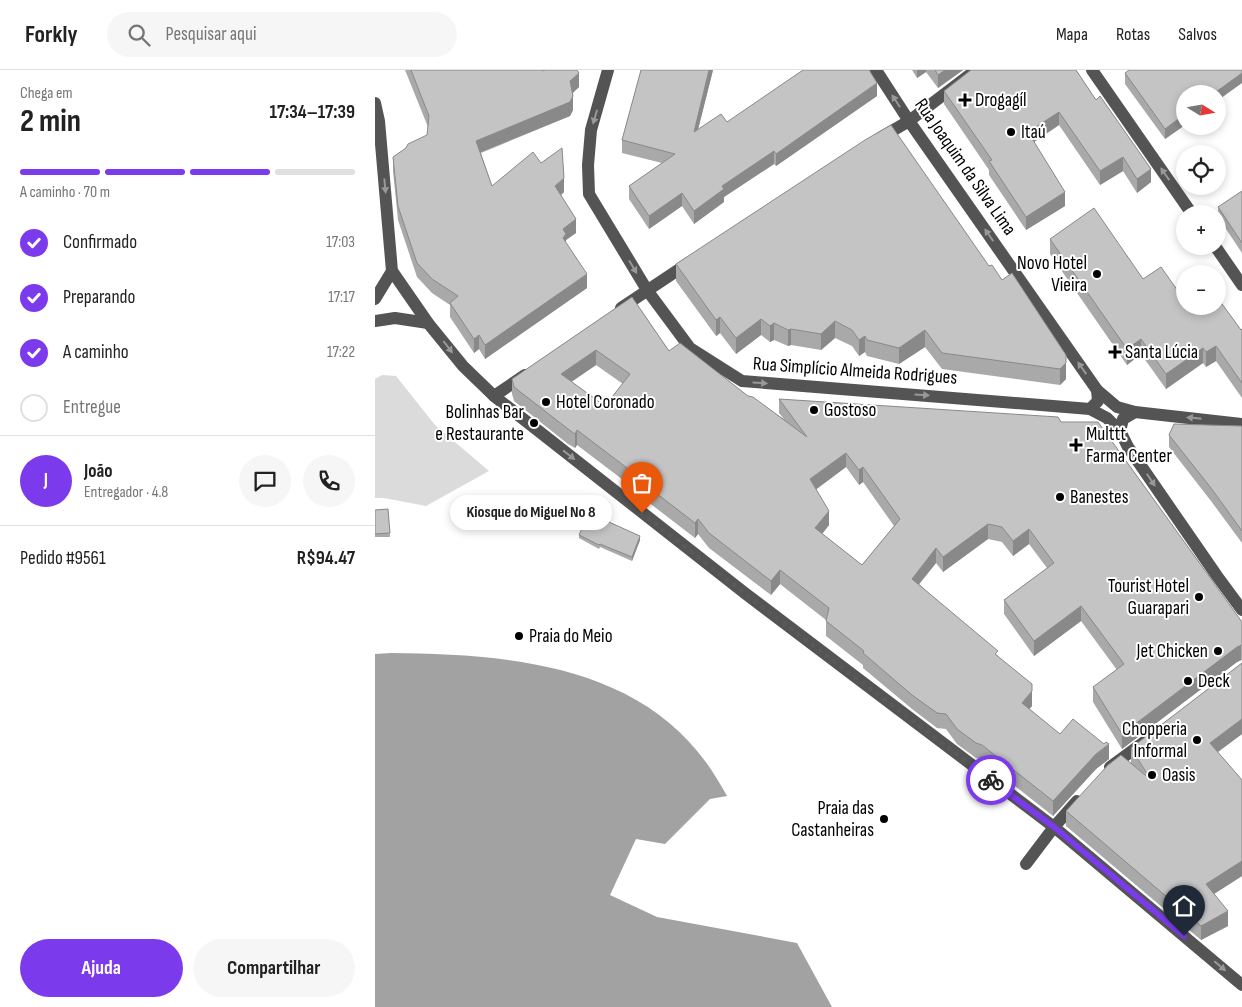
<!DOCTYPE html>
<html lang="pt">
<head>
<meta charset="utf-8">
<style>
	:root { --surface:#fff; --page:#f6f6f6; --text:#222; --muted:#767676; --line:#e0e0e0; --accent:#7c3aed }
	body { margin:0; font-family:"Sofia Sans Condensed",sans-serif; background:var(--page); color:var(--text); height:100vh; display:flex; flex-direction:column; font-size:19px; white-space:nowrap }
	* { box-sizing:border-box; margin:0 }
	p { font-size:16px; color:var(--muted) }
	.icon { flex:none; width:28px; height:28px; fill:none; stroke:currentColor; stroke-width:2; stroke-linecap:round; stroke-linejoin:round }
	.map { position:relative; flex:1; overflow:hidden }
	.panel { display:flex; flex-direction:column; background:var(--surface); width:375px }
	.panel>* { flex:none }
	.needle { width:32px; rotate:101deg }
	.tools { position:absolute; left:801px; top:15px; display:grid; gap:10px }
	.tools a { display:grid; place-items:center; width:50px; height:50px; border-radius:50%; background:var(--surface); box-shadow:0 2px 8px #0003; font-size:25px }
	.pin { position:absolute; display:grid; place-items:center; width:42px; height:42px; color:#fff; margin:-51px -21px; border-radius:50% 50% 50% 0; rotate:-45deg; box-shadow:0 0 5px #0007 }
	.pin .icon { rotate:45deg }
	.courier { position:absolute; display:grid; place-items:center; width:50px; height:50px; margin:-25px; border:4px solid #7c3aed; border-radius:50%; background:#fff; color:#222; box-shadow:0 1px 6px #0007 }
	.bubble { position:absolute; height:35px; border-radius:18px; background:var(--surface); box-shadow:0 2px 8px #0003; font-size:16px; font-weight:700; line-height:35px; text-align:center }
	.head em { font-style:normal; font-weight:700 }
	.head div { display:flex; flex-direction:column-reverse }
	.head { display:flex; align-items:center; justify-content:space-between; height:85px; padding:0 20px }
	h1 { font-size:32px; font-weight:700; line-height:38px }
	.bar { display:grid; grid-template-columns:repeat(4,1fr); gap:8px 5px; align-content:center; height:60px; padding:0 20px }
	.bar i { height:6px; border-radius:4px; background:var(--line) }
	.bar .current { background:var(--accent) }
	.bar p { grid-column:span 4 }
	.line { display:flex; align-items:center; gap:12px; padding:0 20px; border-top:1px solid var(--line) }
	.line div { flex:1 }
	.round { display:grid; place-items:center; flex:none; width:52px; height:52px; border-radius:26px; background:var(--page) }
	ol { padding:0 20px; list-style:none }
	li { display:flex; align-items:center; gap:15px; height:55px }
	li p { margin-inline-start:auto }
	li .icon { padding:5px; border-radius:50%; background:var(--accent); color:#fff; stroke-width:4 }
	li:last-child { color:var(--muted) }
	li i { width:28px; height:28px; border:2px solid var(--line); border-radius:50% }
	.button { display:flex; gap:10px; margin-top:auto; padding:10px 20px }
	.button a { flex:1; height:58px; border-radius:30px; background:var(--accent); color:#fff; font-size:20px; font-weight:700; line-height:58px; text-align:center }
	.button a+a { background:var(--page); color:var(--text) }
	header { display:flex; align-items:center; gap:30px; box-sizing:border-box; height:70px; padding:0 25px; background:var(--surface); border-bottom:1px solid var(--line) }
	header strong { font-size:24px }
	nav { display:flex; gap:28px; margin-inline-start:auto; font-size:18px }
	.search { width:350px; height:45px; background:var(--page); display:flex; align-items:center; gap:12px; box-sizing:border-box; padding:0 18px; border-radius:28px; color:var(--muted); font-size:19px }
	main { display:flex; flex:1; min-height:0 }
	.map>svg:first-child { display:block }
</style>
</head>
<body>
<header>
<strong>Forkly</strong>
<div class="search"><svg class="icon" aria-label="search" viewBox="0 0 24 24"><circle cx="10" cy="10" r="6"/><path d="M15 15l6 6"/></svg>Pesquisar aqui</div>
<nav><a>Mapa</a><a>Rotas</a><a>Salvos</a></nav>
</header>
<main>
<section class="panel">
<div class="head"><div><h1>2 min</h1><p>Chega em</p></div><em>17:34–17:39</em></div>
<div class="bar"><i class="current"></i><i class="current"></i><i class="current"></i><i></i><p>A caminho · 70 m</p></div>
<ol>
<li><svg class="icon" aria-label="check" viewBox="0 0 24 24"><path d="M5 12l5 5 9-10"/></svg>Confirmado<p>17:03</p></li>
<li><svg class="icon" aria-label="check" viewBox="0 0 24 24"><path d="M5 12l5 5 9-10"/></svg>Preparando<p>17:17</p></li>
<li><svg class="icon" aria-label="check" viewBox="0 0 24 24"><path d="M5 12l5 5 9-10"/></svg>A caminho<p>17:22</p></li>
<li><i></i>Entregue</li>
</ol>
<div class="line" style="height:90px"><b class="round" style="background:var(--accent);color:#fff">J</b><div><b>João</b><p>Entregador · 4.8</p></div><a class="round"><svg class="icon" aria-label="chat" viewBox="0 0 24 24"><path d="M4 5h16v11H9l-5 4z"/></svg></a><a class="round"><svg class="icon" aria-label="phone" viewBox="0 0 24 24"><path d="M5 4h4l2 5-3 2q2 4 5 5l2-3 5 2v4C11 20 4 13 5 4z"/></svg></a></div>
<div class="line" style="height:65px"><div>Pedido #9561</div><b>R$94.47</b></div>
<div class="button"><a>Ajuda</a><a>Compartilhar</a></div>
</section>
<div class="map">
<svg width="867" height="937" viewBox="0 0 867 937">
	<rect width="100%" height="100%" fill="#fff"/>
	<!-- green -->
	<path fill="#dbdbdb" d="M7 305 21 306 60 355 114 401 51 436 9 428H0V309Z"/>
	<!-- water -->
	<path fill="#a2a2a2" d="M16 583C122 584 250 592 323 682 334 695 343 710 352 726L335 729 290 774 261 769 235 825 282 847 422 873 457 937H0V584Z"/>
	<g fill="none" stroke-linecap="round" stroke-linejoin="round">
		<!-- minor -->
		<g stroke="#545454" stroke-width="12">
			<path d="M233 0 216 60 213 95 214 124 272 220 315 278 367 311 715 339 732 348 745 361"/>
			<path d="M501 0 534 51 722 320 723 331 715 339"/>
			<path d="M717 0 817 144"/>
			<path d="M0 33 4 51 17 201 53 253 88 296 119 326 371 524 679 757 867 915"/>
			<path d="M505 68 534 51 601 0"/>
			<path d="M840 176 867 215"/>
			<path d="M0 229 17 201"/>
			<path d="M246 238 315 192"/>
			<path d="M0 251 20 248 53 253"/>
			<path d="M722 320 742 337 760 342 867 354"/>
			<path d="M119 326 150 305"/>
			<path d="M760 342 748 349 745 361 753 377 842 506 867 540"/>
			<path d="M735 697 769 672"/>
			<path d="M651 794 679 757 702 731"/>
		</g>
	</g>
	<!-- wall -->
	<g fill="#a9a9a9" fill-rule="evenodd">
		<path d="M30 0H167L168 1 204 17 198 23V40L195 46 106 83 117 116 189 122 186 125 201 163 191 170V173L212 218 110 289 104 279 99 283 75 247V235L57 223 42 207 23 150 18 101V87L52 65 53 57Z"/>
		<path d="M266 0H338L323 60 352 52 502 26 401 96 399 94 349 127V132L319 154 307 136 274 159 254 129V116L287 93 247 83V70Z"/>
		<path d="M537 0H588L563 18 551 2 542 8Z"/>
		<path d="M701 0 776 112 762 123 748 101 725 115 684 55 659 72 690 136 651 160 614 105V100L569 34V21Z"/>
		<path d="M750 3 810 24V55L790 69 750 14Z"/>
		<path d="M867 121V183L843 147V137Z"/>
		<path d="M675 169 768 209 815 239 866 260 867 259V328L841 291 831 297 828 293 791 319 766 284 752 295 675 184Z"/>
		<path d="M301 194 614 196 627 210 691 285V309L685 315 567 299 550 277 524 294 492 286 490 282 484 286 477 276 460 268 446 280 416 275 413 276 399 270 395 272 386 265 361 284 345 263 341 266 301 211Z"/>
		<path d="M257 227 294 281 373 326 409 349 404 343V329L686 352 867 552V590L862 592 747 679 718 632V617L742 600 706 551 659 586 629 544V530L672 498 654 474 638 486 627 472 613 469 568 502 561 493 544 514 623 586 657 636 654 639 685 664 734 689 721 699 678 746 607 690 601 688 582 674 571 659 562 658 537 639 488 598V595L451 566V550L405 514 396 525 334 478 323 464 320 468 264 425 260 419 202 375 200 378 193 374 139 331 137 324V309ZM221 295 248 314 230 336 196 312ZM471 397 484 415 488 412 519 456 487 495 447 464 454 455 441 419Z"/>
		<path d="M867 356V473L836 431 794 377V365Z"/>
		<path d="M13 439 15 467H0V440Z"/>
		<path d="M204 465 265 470 257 491 225 477 224 479 204 468Z"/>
		<path d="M867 593V664L842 682 867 710V806L839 824 853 856 826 870 691 756V741L756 692V678Z"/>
	</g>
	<!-- shaded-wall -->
	<g fill="#898989">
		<path d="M334 0H338L319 75V62Z"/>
		<path d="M542 0H551V2L542 8Z"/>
		<path d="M570 0H588L563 18V5Z"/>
		<path d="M204 3V17L195 25V11Z"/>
		<path d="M867 3V13L842 31V24H838Z"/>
		<path d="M502 13V26L401 96V84Z"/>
		<path d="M198 26V40L195 46 101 84V71Z"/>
		<path d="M684 42V55L653 76V62Z"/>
		<path d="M810 44V55L790 69V59Z"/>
		<path d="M399 81V94L349 127V132L319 154V141L347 116Z"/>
		<path d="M748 87V101L725 115V101Z"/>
		<path d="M776 99V112L762 123V109Z"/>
		<path d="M189 108V122L180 130V116Z"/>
		<path d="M690 122V136L651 160V147Z"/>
		<path d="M307 123V136L274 159V146Z"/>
		<path d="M201 149V163L191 170V178L188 168V159Z"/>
		<path d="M212 204V218L110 289V275Z"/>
		<path d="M345 247V263L341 266V250Z"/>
		<path d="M386 249V265L361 284V268Z"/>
		<path d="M460 251V268L446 280V264Z"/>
		<path d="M399 253V270L395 272V256Z"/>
		<path d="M416 259V275L413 276V260Z"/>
		<path d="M550 260V277L524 294V278Z"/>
		<path d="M104 265V279L99 283V269Z"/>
		<path d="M490 266V282L484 286V270Z"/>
		<path d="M766 269V284L752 295V279Z"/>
		<path d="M841 276V291L831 297V282Z"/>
		<path d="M828 278V293L791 319V304Z"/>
		<path d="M221 280V295L186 319V304Z"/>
		<path d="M691 293V309L685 315V299Z"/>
		<path d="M202 360V375L200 378V364Z"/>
		<path d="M471 383V397L435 424V409Z"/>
		<path d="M488 397V412L484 415V400Z"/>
		<path d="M454 441V455L440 473V458Z"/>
		<path d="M323 449V464L320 468V453Z"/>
		<path d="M613 454V469L568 502V487Z"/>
		<path d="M654 459V474L638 486V471Z"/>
		<path d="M265 466V470L257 491V487Z"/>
		<path d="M561 478V493L537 523V509Z"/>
		<path d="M405 500V514L396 525V511Z"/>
		<path d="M706 536V551L659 586V571Z"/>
		<path d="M866 575V590L862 592 747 679V664L862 577Z"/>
		<path d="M657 621V636L647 648V633Z"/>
		<path d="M867 649V664L835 688V673Z"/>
		<path d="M734 674V689L721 699 678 746V731L721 684Z"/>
		<path d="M867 791V806L831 829V814Z"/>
		<path d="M853 841V856L826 870V856Z"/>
	</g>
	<!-- building -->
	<g fill="#c4c4c4" stroke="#898989" fill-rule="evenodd">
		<path d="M36 0H167L168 1 170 0H202L204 3 195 11 198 26 195 32 101 71 117 116 158 82 166 93 187 78 189 108 180 116 201 149 188 159 191 164 188 168 212 204 110 275 104 265 99 269 75 233 83 226 57 209 42 193 23 136 18 87 31 78 33 74 52 65 54 46Z"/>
		<path d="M266 0H334L319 62 346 44 352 52 428 0H494L502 13 401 84 399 81 347 116 349 119 319 141 307 123 274 146 254 116 300 84 247 70Z"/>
		<path d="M560 0H570L563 5Z"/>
		<path d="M596 0H701L721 30 725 26 776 99 762 109 748 87 725 101 684 42 653 62 690 122 651 147 614 91 617 90 569 21Z"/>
		<path d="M754 0H867V3L838 24H810V44L790 59 750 3Z"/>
		<path d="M516 55 614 196 617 195 627 210 637 203 691 285V293L685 299 567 283 550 260 524 278 492 270 490 266 484 270 477 260 460 251 446 264 416 259 413 260 399 253 395 256 386 249 361 268 345 247 341 250 301 194 490 70Z"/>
		<path d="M867 121V173L843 137Z"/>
		<path d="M719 138 768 209 786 197 810 231V236H813L815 239 819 236H842V227L866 260 867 259V313L841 276 831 282 828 278 791 304 766 269 752 279 675 169Z"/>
		<path d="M257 227 294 281 305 273 373 326 378 327 432 367 404 329 683 347 686 352H723L867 552V575L862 577 747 664 718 617 749 594 706 536 659 571 629 530 679 493 654 459 638 471 627 457 613 454 568 487 561 478 537 509 623 581 620 584 657 614V621L647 633 685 664 698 649 729 674 731 672 734 674 721 684 678 731 607 675 601 673 582 659 571 644 562 643 537 625 488 583 489 581 451 551 454 538 405 500 396 511 334 463 323 449 320 453 264 410 260 404 202 360 200 364 193 359 139 317 137 309ZM221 280 255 304 230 336 186 304ZM471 383 484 400 488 397 525 449 487 495 440 458 454 441 435 409Z"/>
		<path d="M799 354 867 356V461L836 418 794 365Z"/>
		<path d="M13 439 15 463 0 464V440Z"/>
		<path d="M214 443 265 466 257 487 225 474 224 475 204 465Z"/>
		<path d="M867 593V649L835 673 867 710V791L831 814 853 841 826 856 691 741 733 695 746 685 776 710 756 678Z"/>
	</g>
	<!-- one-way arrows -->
	<defs><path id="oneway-solid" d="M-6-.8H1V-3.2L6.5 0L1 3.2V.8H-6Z" transform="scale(1.25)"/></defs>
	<g fill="#989898">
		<use href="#oneway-solid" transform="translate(521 31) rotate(-123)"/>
		<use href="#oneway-solid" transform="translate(220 47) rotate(106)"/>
		<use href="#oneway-solid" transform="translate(790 104) rotate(-125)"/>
		<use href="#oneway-solid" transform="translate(10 116) rotate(85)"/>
		<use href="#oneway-solid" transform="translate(614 165) rotate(-125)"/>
		<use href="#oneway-solid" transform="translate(258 197) rotate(59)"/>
		<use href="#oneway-solid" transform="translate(73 277) rotate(52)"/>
		<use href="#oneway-solid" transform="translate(707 298) rotate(-125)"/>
		<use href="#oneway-solid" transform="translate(385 313) rotate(4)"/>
		<use href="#oneway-solid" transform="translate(547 325) rotate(4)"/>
		<use href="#oneway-solid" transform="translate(819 348) rotate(-174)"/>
		<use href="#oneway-solid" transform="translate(194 385) rotate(38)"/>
		<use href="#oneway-solid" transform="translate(776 410) rotate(56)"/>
		<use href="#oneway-solid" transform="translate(845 896) rotate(40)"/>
	</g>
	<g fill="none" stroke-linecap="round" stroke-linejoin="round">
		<!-- done -->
		<path stroke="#595959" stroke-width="5" stroke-dasharray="0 9" d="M267 443 370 524 616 710"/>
		<!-- route -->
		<path stroke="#7c3aed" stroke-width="6" d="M616 710 679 757 809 866"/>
	</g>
	<!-- markers -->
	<g fill="#000" stroke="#fff" stroke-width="2">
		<path d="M587.5 22.5h5v5h5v5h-5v5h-5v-5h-5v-5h5z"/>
		<circle cx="636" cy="62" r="5"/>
		<circle cx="722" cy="204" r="5"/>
		<path d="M737.5 274.5h5v5h5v5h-5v5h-5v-5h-5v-5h5z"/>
		<circle cx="171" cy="332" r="5"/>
		<circle cx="439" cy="340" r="5"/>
		<circle cx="159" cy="353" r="5"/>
		<path d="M698.5 367.5h5v5h5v5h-5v5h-5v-5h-5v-5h5z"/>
		<circle cx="685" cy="427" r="5"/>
		<circle cx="824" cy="527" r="5"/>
		<circle cx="144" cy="566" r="5"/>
		<circle cx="843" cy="581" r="5"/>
		<circle cx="813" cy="611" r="5"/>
		<circle cx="822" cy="670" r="5"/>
		<circle cx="777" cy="705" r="5"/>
		<circle cx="509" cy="749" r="5"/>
	</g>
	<g text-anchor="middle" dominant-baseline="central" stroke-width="4" stroke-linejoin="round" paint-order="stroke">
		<!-- poi labels -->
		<g font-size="19" fill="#000" stroke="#fff" text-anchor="start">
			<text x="600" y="30">Drogagíl</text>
			<text x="646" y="62">Itaú</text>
			<text x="712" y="193" text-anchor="end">Novo Hotel<tspan x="712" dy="22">Vieira</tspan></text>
			<text x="750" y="282">Santa Lúcia</text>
			<text x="181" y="332">Hotel Coronado</text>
			<text x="449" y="340">Gostoso</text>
			<text x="149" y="342" text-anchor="end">Bolinhas Bar<tspan x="149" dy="22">e Restaurante</tspan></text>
			<text x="711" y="364">Multtt<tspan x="711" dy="22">Farma Center</tspan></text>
			<text x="695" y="427">Banestes</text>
			<text x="814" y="516" text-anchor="end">Tourist Hotel<tspan x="814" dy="22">Guarapari</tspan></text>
			<text x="154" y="566">Praia do Meio</text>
			<text x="833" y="581" text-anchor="end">Jet Chicken</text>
			<text x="823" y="611">Deck</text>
			<text x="812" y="659" text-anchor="end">Chopperia<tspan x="812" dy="22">Informal</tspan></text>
			<text x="787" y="705">Oasis</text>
			<text x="499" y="738" text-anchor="end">Praia das<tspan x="499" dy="22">Castanheiras</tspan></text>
		</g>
		<!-- street labels -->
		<g font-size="19" fill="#000" stroke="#fff">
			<text transform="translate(590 97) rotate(55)">Rua Joaquim da Silva Lima</text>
			<text transform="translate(480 301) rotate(4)">Rua Simplício Almeida Rodrigues</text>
		</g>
	</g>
</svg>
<div class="tools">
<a><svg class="needle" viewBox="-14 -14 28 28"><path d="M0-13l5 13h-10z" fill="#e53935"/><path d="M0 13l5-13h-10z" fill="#767676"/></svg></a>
<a><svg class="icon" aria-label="locate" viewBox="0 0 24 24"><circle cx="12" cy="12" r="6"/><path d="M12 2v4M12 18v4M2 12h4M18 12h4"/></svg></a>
<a>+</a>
<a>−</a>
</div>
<div class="pin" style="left:267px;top:443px;background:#ea580c"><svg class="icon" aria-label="bag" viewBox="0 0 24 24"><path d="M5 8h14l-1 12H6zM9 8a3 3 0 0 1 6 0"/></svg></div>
<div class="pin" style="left:809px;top:866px;background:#1f2937"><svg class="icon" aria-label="home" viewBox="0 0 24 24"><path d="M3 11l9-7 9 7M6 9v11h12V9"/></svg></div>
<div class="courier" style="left:616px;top:710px"><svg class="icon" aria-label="bike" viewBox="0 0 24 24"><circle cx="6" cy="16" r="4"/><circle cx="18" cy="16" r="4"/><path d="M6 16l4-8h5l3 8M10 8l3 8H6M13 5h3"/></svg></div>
<div class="bubble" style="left:75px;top:425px;width:162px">Kiosque do Miguel No 8</div>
</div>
</main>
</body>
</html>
